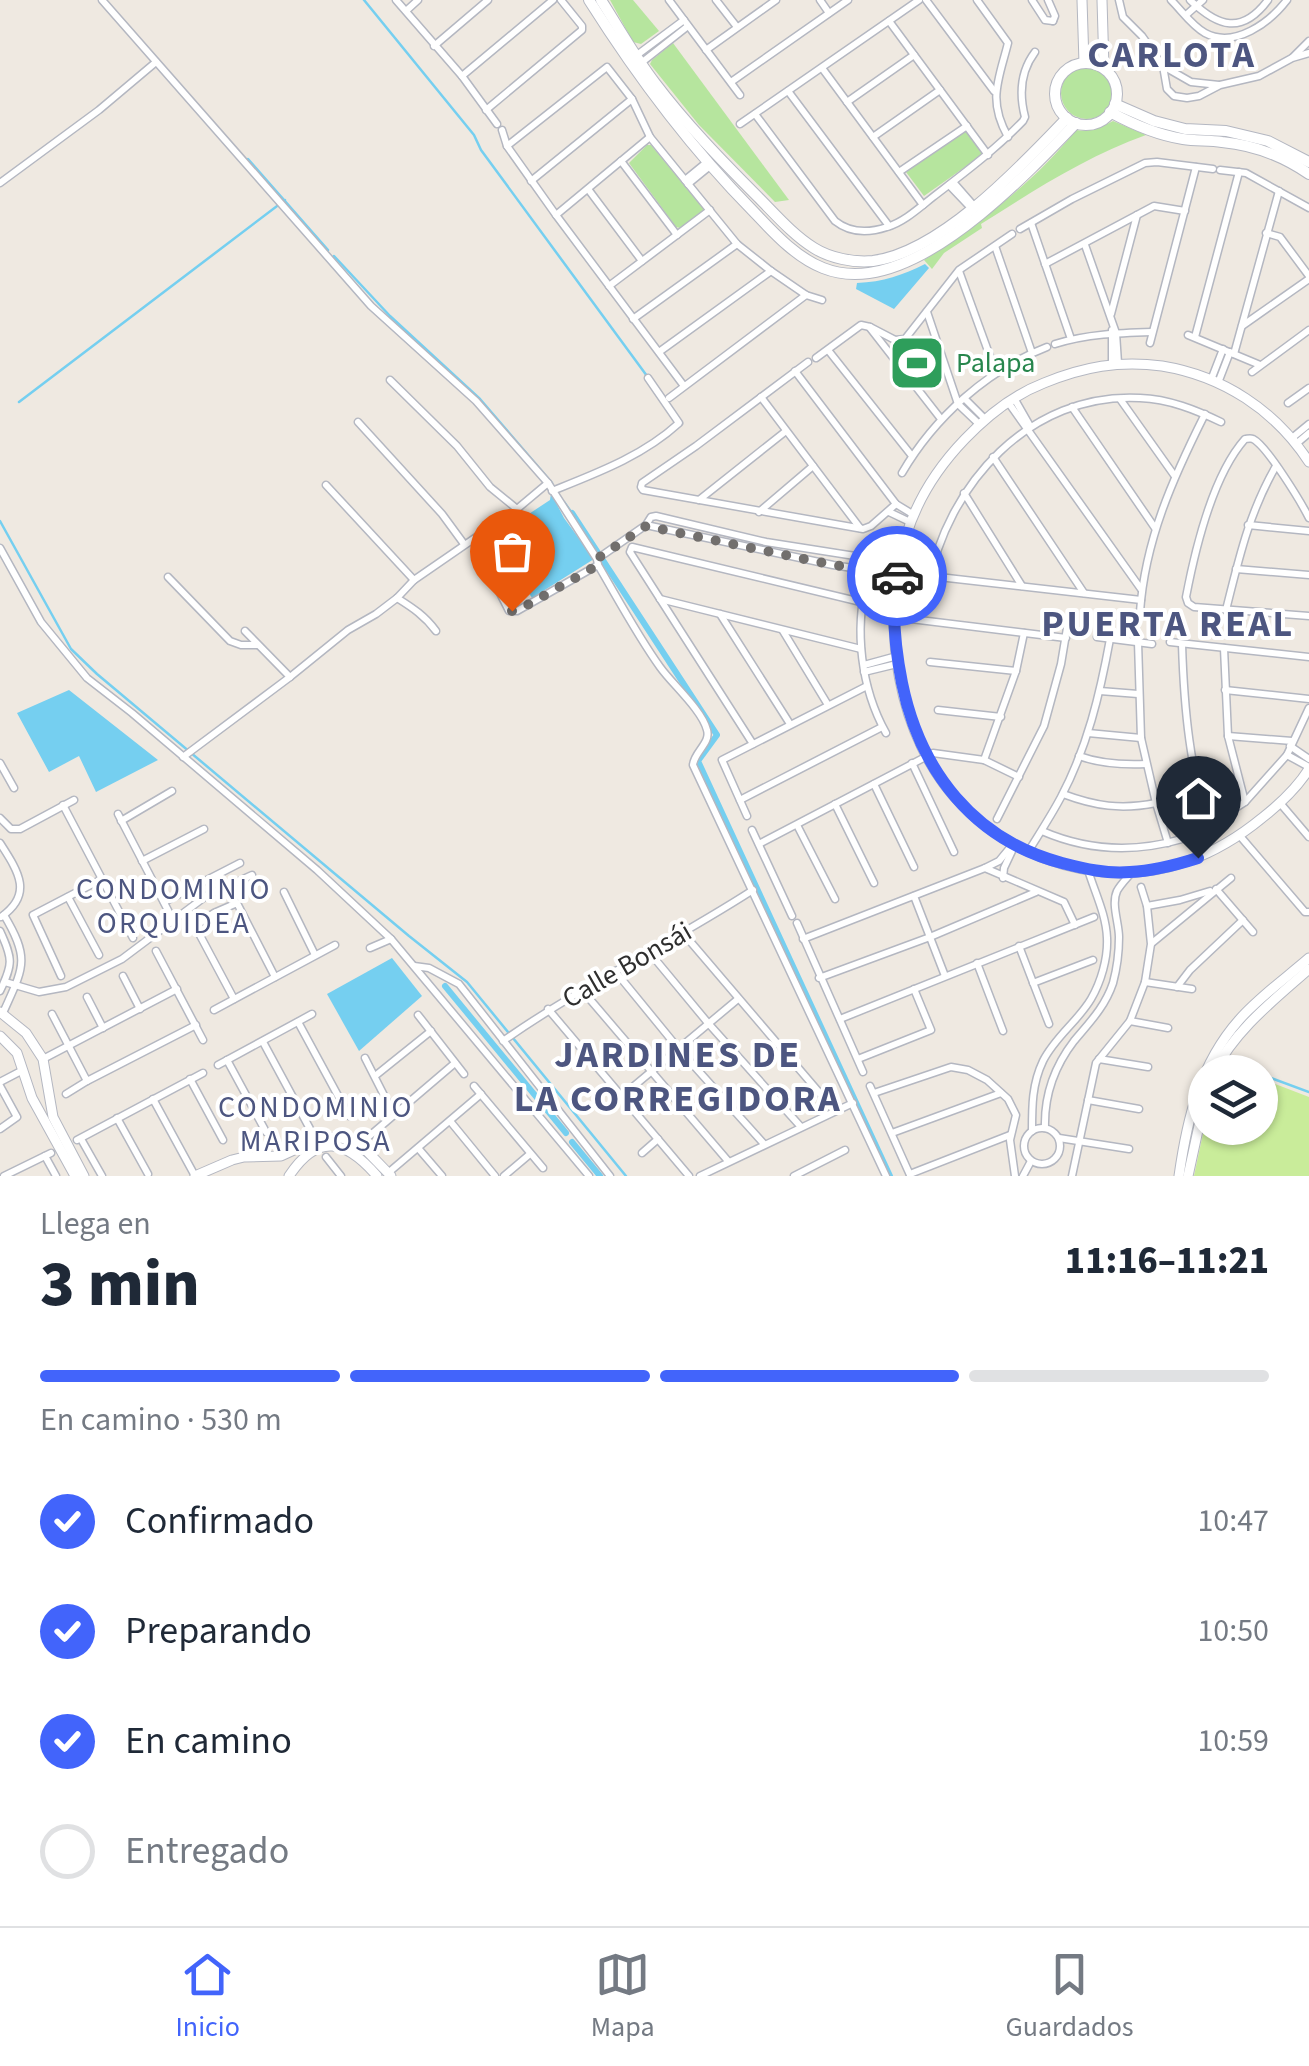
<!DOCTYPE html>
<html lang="es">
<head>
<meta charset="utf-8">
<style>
	:root { --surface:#fff; --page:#f6f6f7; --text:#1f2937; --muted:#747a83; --line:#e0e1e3; --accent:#4264fb }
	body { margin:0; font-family:"Source Sans 3",sans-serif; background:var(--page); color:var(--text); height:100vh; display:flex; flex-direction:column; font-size:38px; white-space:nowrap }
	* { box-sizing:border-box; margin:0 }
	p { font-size:32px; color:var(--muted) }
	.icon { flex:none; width:55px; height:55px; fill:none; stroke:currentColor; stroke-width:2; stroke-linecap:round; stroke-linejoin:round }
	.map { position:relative; height:1176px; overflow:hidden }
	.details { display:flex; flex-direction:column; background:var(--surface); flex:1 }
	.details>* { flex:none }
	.tools { position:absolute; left:1188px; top:1055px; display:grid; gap:20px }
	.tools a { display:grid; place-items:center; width:90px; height:90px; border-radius:50%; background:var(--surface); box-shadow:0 2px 8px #0004; font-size:50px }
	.pin { position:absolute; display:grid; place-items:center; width:85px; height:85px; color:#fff; margin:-102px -42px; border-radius:50% 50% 50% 0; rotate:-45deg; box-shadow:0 0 10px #0007 }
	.pin .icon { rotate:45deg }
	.courier { position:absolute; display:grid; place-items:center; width:100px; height:100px; margin:-50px; border:8px solid #4264fb; border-radius:50%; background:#fff; color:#222; box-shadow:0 2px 12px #0007 }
	.overview em { font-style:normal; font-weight:800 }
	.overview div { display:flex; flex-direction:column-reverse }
	.overview { display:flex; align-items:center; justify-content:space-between; height:170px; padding:0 40px }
	h1 { font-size:65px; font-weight:800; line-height:75px }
	.bar { display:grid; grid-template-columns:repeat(4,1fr); gap:15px 10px; align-content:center; height:120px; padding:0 40px }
	.bar i { height:12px; border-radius:8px; background:var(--line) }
	.bar .selected { background:var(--accent) }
	.bar p { grid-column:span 4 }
	ol { padding:0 40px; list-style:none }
	li { display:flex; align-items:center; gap:30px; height:110px }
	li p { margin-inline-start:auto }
	li .icon { padding:10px; border-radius:50%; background:var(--accent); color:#fff; stroke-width:4 }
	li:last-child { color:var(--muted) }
	li i { width:55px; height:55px; border:5px solid var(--line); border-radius:50% }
	.menu { display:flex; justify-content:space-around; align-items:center; height:140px; border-top:2px solid var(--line); background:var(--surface); font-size:28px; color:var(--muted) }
	.menu a { display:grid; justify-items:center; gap:5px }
	.menu .selected { color:var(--accent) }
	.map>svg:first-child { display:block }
</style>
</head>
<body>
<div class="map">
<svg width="1309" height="1176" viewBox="0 0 1309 1176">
	<rect width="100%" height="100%" fill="#efe9e1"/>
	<!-- green -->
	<g fill="#b6e59e">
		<path d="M610 0H633L659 31 641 44 633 42Z"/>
		<path d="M673 43 789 200 775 202 699 125 650 64 652 60Z"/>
		<circle cx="1087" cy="93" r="26"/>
		<path d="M1113 121 1146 135C1087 156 1033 191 981 224L982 228 944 253 932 269 924 260C980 222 1034 183 1076 130 1091 132 1100 128 1113 121Z"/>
		<path d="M965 132H968L982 153V155L924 196 906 172Z"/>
		<path d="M647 145H651L703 208V211L680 228 676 227 629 163Z"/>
	</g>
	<!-- pitch -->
	<path fill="#c9ec9a" d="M1260 1078 1309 1097V1176H1194L1205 1124V1128H1260Z"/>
	<!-- water -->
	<g fill="#75cff0">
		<path d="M925 264 929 268 894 309 856 289 857 283C883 282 903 275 925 264Z"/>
		<path d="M551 493 564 518 594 559 532 598 494 537 550 500Z"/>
		<path d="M69 690 158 760 96 792 79 756 49 772 17 713Z"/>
		<path d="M392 958 422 996 359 1051 327 994Z"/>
	</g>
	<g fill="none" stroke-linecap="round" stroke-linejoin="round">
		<!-- stream -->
		<g stroke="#75cff0" stroke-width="2.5">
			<path d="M364 0 474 135 481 150 647 376"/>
			<path d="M248 159 328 250"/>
			<path d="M334 256 390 316 480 399 552 483"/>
			<path d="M19 402 285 200"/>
			<path d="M564 502 572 513"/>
			<path d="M0 521 71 649 97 674 409 936 467 982 626 1176"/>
			<path d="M1225 1059 1228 1063 1255 1072"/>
			<path d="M1260 1074 1309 1092"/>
		</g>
		<!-- canal -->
		<g stroke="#75cff0" stroke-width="6">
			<path d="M572 513 717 735 698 761 890 1176"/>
			<path d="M445 986 566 1133"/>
			<path d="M572 1142 600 1176"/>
		</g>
		<!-- minor casing -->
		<g stroke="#b4b7c1" stroke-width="9">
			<g id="minor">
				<path d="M102 0 371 306 476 401 548 483 597 559 598 565C618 599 637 635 660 667 672 684 702 710 707 730 711 743 694 752 693 765L886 1176"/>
				<path d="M396 0 462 76 497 124"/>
				<path d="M669 0 740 95"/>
				<path d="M716 0 737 27"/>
				<path d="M820 0 829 13"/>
				<path d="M926 0 994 91"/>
				<path d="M977 0 1008 43C999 79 987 100 1008 137"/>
				<path d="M1032 0 1045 20 1053 21"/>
				<path d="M1048 0 1055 16 1053 21"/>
				<path d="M1119 0 1123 17 1142 36 1163 66 1167 89 1174 96 1187 98 1199 96 1220 85 1259 76 1292 58 1309 53"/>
				<path d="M1171 0C1182 11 1192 26 1205 33 1235 49 1270 22 1287 0"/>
				<path d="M1190 0C1218 27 1242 35 1268 0"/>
				<path d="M406 11 418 0"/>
				<path d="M1186 15 1203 0"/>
				<path d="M889 21 988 155"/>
				<path d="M434 46 488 0"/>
				<path d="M706 50 776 0"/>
				<path d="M637 55 684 20"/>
				<path d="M1293 57 1309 41"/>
				<path d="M641 63 688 26"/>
				<path d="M1163 66 1191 82 1219 85"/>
				<path d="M822 68 923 205"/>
				<path d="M462 76 553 0"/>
				<path d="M731 82 848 0"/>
				<path d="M788 91 889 226"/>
				<path d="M847 102 914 55"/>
				<path d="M486 110 582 30V26L561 0"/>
				<path d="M755 114 835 221C850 233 869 233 887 227 904 222 919 208 933 197 964 173 995 150 1023 121L1025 117C1019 94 1020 72 1035 52"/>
				<path d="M740 124 919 0"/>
				<path d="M502 130 507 146 556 215 684 386"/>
				<path d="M873 137 940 90"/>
				<path d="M507 146 607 67 632 99 650 137 737 244 771 271 806 295 822 300"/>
				<path d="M621 161 677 235"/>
				<path d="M1220 170 1246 173 1309 208"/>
				<path d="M899 172 967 126"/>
				<path d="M685 180 707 162"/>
				<path d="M531 181 632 99"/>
				<path d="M953 182 974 206"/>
				<path d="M0 183 99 110 156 62"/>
				<path d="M688 184 710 166"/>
				<path d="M949 185 969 206"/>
				<path d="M588 189 642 261"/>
				<path d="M556 215 650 137"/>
				<path d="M1031 223 1071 339"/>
				<path d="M1020 229 1072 199 1145 163 1157 162 1213 169"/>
				<path d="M1266 233 1280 237 1309 276"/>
				<path d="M1085 245 1116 333 1118 363"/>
				<path d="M995 246 1032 353"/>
				<path d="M1045 264 1154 206 1185 211"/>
				<path d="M959 271 996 373"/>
				<path d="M609 286 710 210"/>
				<path d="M927 312 958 404 979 424"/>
				<path d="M1111 314 1137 215"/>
				<path d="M633 319 737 244"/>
				<path d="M1242 326 1309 279"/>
				<path d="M870 327 895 340 905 339 959 270 1012 234"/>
				<path d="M870 328 941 419"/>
				<path d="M1112 330V364"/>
				<path d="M1188 335 1260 365"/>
				<path d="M1195 337 1239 172"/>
				<path d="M1150 343 1196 167"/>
				<path d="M1055 344C1087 334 1119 333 1152 332"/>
				<path d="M828 350 912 456"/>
				<path d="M659 352 771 271"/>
				<path d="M1234 354 1279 191"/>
				<path d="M816 358 861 325 870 327"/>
				<path d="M808 362 696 446 642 483 641 487 643 490 863 529 871 526 896 504"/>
				<path d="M795 371 896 504 914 515"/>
				<path d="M1252 372 1309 330"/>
				<path d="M390 380 457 446 490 487 517 509"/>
				<path d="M1211 380 1223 349"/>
				<path d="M1218 383 1230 352"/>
				<path d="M761 397 860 528"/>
				<path d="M669 398 806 295"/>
				<path d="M1014 398 1030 426"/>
				<path d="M965 399 985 419"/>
				<path d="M1120 399 1174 475"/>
				<path d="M1008 402 1141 589"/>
				<path d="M1288 403 1309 388"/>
				<path d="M1072 407 1155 528"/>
				<path d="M358 422 442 514 464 544"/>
				<path d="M1292 438 1309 424"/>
				<path d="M1296 444 1309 433"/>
				<path d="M993 457 1084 593"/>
				<path d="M902 473C934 418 987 370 1047 347"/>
				<path d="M326 485 414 580"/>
				<path d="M552 491C597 473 643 456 679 423L648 378"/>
				<path d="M964 493 1022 586"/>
				<path d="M699 500 786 431"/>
				<path d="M759 512 813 466"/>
				<path d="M889 512 910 522"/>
				<path d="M1309 518C1301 502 1267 446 1253 439 1250 438 1247 439 1245 439 1213 475 1195 550 1186 597L1188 603 1194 607 1309 616"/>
				<path d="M646 525 833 565 859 569 886 565 899 568"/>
				<path d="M1248 525 1309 531"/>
				<path d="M473 540 509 611H517L598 565"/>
				<path d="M0 548 41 622 87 678 132 713 317 870 391 939 589 1176"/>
				<path d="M597 559 646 525 651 517 656 516 766 542 855 556 881 552 905 536"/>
				<path d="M1236 569 1309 575"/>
				<path d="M930 576 1141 600"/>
				<path d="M168 577 230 641 241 645H257"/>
				<path d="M867 581C854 630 861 688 886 733"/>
				<path d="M928 587C947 484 1030 392 1140 398 1169 399 1196 410 1221 422"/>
				<path d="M397 598C413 608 425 616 436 631"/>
				<path d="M660 599 861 649"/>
				<path d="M1226 610C1239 558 1249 513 1276 466"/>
				<path d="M1140 612C1145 540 1173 478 1205 414"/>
				<path d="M720 614 790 724"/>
				<path d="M911 619 1066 638"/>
				<path d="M245 631 290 677"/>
				<path d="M783 631 828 705"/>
				<path d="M1097 637 1152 644"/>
				<path d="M1138 642 1141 738 1156 803 1168 843"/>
				<path d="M1170 642 1309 657"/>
				<path d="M1182 644C1184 709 1190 772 1211 834"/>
				<path d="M1224 648 1228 736 1245 802"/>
				<path d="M930 662 1016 671"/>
				<path d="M864 665 897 656"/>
				<path d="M864 672 897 664"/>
				<path d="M1225 690 1309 699"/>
				<path d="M1100 691 1138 694"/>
				<path d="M938 710 1001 717"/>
				<path d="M1088 733 1141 738"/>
				<path d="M1228 736 1292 741"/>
				<path d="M753 744 630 552 632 547 861 602"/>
				<path d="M1290 746 1309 759"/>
				<path d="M1287 755 1309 767"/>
				<path d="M1079 756C1101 764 1123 765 1146 764"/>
				<path d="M183 757 290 677 348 630 376 614 397 598 414 580 517 509 548 483"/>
				<path d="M984 760 1016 671 1024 633"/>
				<path d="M0 763 14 788"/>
				<path d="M912 763 954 852"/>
				<path d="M874 784 914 867"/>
				<path d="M1063 794C1095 806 1121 810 1156 803"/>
				<path d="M740 800 882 727"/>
				<path d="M1280 803 1309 837"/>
				<path d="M835 804 874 883"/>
				<path d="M63 805 133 938"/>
				<path d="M118 814 173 920"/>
				<path d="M747 816 722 760 867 686"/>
				<path d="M0 818 11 829H20L74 800"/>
				<path d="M997 819 1044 726 1061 664 1068 622"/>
				<path d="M121 821 172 791"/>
				<path d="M797 825 835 899"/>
				<path d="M1208 826 1245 802 1287 755 1309 708"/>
				<path d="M752 830 792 916"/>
				<path d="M1042 831C1088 851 1134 853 1182 839"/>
				<path d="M1240 836 1305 912H1309"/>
				<path d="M0 843C18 871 34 894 1 917"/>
				<path d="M759 844 933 753 984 760 1019 777"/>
				<path d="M1028 852C1039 834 1051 816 1061 797 1087 748 1100 694 1110 639"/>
				<path d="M142 861 204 829"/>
				<path d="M985 868 999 861 1013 844"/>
				<path d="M1003 878 1004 868 1012 851"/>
				<path d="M1216 889 1253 932"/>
				<path d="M284 892 315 955"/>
				<path d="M914 896 945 976"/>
				<path d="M68 897 99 955"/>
				<path d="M164 902 240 863"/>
				<path d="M1147 906 1180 900 1210 891"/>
				<path d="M797 923 863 1072"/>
				<path d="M0 931C13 959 13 964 0 991"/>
				<path d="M683 933 835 1111"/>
				<path d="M803 939 985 868 1064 902 1075 925"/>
				<path d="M1152 943 1231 878"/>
				<path d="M1019 946 1049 1024"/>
				<path d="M370 948 391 939"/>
				<path d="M156 951 203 1040"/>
				<path d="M650 953 708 1023 801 1127"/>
				<path d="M977 963 1003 1031"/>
				<path d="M414 966 429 968 459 984 610 1176"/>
				<path d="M615 971 678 1048 764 1144"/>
				<path d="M61 976 33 915 102 879"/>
				<path d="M123 976 140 1009"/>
				<path d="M819 978 930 937 1036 892"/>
				<path d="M5 982 39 992 66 987 122 959 206 896 252 875"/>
				<path d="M1145 982 1192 989"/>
				<path d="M1033 983 1093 960"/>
				<path d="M1177 987 1190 970 1243 920"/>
				<path d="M582 990 728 1161"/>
				<path d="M87 997 103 1028"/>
				<path d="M234 999 195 926 214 913 237 903 275 977"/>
				<path d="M548 1009 689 1176"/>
				<path d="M214 1010 335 945"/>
				<path d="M3 1013C23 968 31 960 4 915"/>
				<path d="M52 1014 87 1081 196 1025"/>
				<path d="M418 1015 464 1074"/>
				<path d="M840 1019 1094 917"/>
				<path d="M1130 1021 1168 1028"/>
				<path d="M298 1022 349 1116"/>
				<path d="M503 1041C583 985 671 943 753 890"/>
				<path d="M263 1042 316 1140"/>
				<path d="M365 1058 393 1113"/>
				<path d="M43 1059 177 989"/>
				<path d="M858 1059 931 1030 914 989"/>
				<path d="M1099 1059 1148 1067"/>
				<path d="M227 1060 266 1132"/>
				<path d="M218 1065 312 1014"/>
				<path d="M375 1076 431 1031"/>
				<path d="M190 1079 223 1140"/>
				<path d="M0 1082 23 1070"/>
				<path d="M0 1086 17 1117 0 1129"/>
				<path d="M474 1086 543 1168"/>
				<path d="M870 1086 910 1175"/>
				<path d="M874 1093 951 1067 968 1070 987 1080 1008 1099 1016 1115 1010 1140 1015 1176"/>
				<path d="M66 1094 87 1081"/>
				<path d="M622 1096 738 999"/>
				<path d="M153 1099 195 1176"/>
				<path d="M1088 1100 1139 1109"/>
				<path d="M117 1118 148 1174"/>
				<path d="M450 1121 495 1176"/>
				<circle cx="1042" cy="1146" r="18"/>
				<path d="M1045 1128C1044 1095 1054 1067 1074 1041 1089 1023 1105 1007 1113 983 1117 968 1119 953 1119 937 1119 923 1111 904 1117 891 1120 885 1127 878 1132 872"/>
				<path d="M1032 1131C1032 1106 1032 1084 1043 1061 1055 1037 1078 1021 1091 999 1101 982 1108 958 1107 938 1106 914 1095 893 1088 870"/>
				<path d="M892 1133 1001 1093"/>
				<path d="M1059 1138 1129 1149"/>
				<path d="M81 1139 102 1176"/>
				<path d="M77 1140 203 1073"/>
				<path d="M360 1144 455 1063"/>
				<path d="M418 1148 442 1176"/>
				<path d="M642 1153 658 1139"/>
				<path d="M45 1156 56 1176"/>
				<path d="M326 1157 341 1176"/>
				<path d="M388 1173 481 1094"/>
				<path d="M910 1174 1010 1135"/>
				<path d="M4 1176 51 1153"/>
				<path d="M504 1176 530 1154"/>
				<path d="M700 1176 853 1103"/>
				<path d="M794 1176 845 1150"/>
				<path d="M1023 1176 1031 1161"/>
				<path d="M1072 1176 1096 1063 1130 1021 1145 982 1151 944 1147 906 1141 887"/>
			</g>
		</g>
		<!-- tertiary casing -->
		<g stroke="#b4b7c1" stroke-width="11">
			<g id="tertiary">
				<path d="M1082 0 1084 63"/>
				<path d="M1102 0 1104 68"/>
				<path d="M1309 462C1275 410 1223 376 1162 366 1119 360 1083 367 1044 383 1013 395 987 416 965 439 939 466 917 500 906 536 880 623 896 738 962 805 998 843 1050 866 1102 872 1162 878 1217 855 1262 818 1280 804 1297 788 1309 769"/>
				<path d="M0 1012 26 1033 43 1059 53 1117 84 1176"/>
				<path d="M0 1036 17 1053 32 1098 75 1176"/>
				<path d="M1214 1072C1235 1030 1274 1000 1309 969"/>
				<path d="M195 1176 232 1160 244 1157 281 1156 316 1140 338 1137 360 1144 391 1176"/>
				<path d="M289 1176C318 1132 346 1140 377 1176"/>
				<path d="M1179 1176C1187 1119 1200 1064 1239 1020 1259 997 1286 978 1309 958"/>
				<path d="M1188 1176 1205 1098"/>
			</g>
		</g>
		<!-- secondary casing -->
		<g stroke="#b4b7c1" stroke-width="12">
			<g id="secondary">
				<path d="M589 0C637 76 690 147 753 211 773 232 795 257 823 268 838 274 854 275 869 273 942 263 1026 175 1076 123"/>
				<path d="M601 0C619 28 635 57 655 83 686 124 722 161 758 197 775 214 793 235 814 248 830 258 854 263 873 261 941 252 1021 166 1067 118"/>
				<circle cx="1086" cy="94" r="31"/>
				<path d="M1115 104 1154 121 1185 129 1226 131 1268 141 1309 162"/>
				<path d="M1110 112C1134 125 1157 135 1183 139 1196 141 1209 140 1222 142 1254 145 1283 156 1309 174"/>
			</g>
		</g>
		<!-- minor -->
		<use href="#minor" stroke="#fff" stroke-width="6"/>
		<!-- tertiary -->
		<use href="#tertiary" stroke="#fff" stroke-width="9"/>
		<!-- secondary -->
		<use href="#secondary" stroke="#fff" stroke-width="10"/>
	</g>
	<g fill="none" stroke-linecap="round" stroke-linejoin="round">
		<!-- done -->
		<path stroke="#726f6d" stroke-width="10" stroke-dasharray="0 18" d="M512 611H517L598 565V558L646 526 833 565 859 568 886 565 899 568 897 576"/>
		<!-- route -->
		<path stroke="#4264fb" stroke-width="12" d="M897 576C891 611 895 648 902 683 920 771 974 840 1062 863 1085 869 1107 874 1130 872 1154 871 1176 865 1198 858"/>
	</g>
	<!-- icons -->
	<defs>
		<g id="stadium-square" transform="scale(2.875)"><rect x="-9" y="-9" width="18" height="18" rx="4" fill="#2e9e5b" stroke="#fff"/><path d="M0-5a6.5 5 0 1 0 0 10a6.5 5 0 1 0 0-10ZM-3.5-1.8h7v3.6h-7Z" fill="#fff"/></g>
	</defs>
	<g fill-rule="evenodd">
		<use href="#stadium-square" x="917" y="363"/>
	</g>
	<g text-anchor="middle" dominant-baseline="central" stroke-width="8" stroke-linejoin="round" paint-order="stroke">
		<!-- leisure labels -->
		<g font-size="28" fill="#27864d" stroke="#fff" text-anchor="start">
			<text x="956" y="363">Palapa</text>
		</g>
		<!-- street labels -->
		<g font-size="28" fill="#2e2e2e" stroke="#fff">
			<text transform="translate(627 965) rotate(-30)">Calle Bonsái</text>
		</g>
		<!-- neighbourhood labels -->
		<g font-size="30" letter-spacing="2.5" fill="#4d5680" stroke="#fff">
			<text x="174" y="889">CONDOMINIO<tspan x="174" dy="34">ORQUIDEA</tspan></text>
			<text x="316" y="1107">CONDOMINIO<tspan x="316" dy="34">MARIPOSA</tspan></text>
		</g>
		<!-- district labels -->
		<g font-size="38" font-weight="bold" letter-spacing="2.5" fill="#4d5680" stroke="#fff">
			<text x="1172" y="55">CARLOTA</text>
			<text x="1168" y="624">PUERTA REAL</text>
			<text x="678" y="1055">JARDINES DE<tspan x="678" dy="44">LA CORREGIDORA</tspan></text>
		</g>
	</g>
</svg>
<div class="tools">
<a><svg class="icon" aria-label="layers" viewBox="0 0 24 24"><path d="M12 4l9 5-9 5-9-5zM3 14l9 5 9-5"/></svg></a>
</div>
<div class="pin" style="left:512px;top:611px;background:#ea580c"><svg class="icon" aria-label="bag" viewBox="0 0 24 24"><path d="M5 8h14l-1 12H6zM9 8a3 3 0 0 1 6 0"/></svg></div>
<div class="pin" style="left:1198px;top:858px;background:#1f2937"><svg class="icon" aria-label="home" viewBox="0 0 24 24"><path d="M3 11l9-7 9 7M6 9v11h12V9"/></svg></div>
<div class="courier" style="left:897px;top:576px"><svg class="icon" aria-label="car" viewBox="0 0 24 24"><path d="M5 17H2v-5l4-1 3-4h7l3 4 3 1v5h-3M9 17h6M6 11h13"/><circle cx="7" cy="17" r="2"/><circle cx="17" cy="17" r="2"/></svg></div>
</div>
<section class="details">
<div class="overview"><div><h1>3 min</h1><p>Llega en</p></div><em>11:16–11:21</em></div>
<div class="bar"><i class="selected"></i><i class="selected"></i><i class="selected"></i><i></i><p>En camino · 530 m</p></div>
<ol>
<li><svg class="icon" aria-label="check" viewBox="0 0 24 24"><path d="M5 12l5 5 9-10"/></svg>Confirmado<p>10:47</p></li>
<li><svg class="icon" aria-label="check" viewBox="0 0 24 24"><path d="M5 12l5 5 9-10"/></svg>Preparando<p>10:50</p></li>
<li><svg class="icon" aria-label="check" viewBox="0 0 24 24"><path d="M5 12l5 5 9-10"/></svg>En camino<p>10:59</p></li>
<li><i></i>Entregado</li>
</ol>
</section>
<nav class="menu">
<a class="selected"><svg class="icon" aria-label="home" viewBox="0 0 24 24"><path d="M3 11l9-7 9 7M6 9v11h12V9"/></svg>Inicio</a>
<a><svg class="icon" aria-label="map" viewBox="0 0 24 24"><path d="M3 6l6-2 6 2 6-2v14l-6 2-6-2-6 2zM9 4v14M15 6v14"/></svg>Mapa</a>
<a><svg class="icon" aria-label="saved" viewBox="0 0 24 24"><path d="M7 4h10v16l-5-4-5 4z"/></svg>Guardados</a>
</nav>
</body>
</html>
